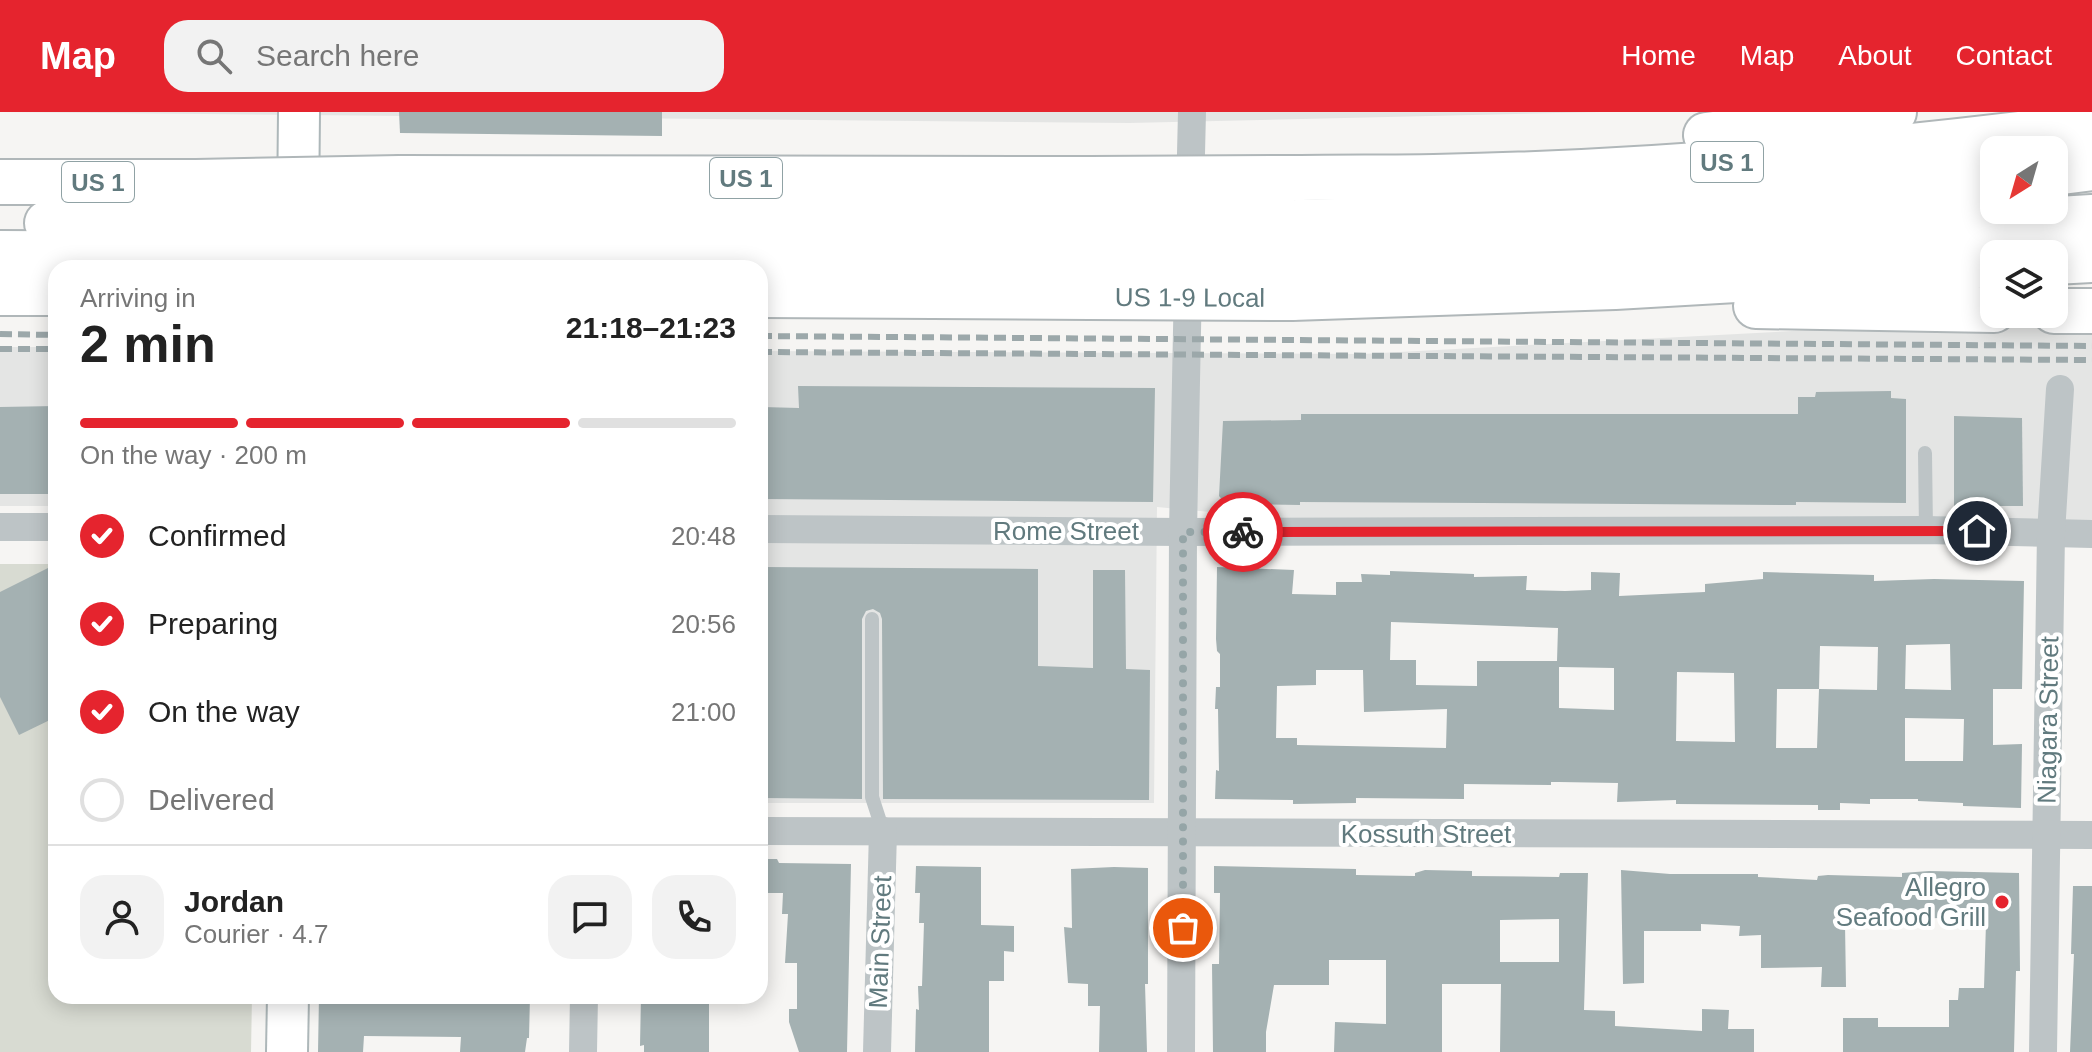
<!DOCTYPE html>
<html lang="en">
<head>
<meta charset="utf-8">
<style>
	:root { --surface:#fff; --page:#f2f2f2; --text:#222; --muted:#767676; --line:#e0e0e0; --accent:#e5242e }
	body { margin:0; font-family:Arial,sans-serif; background:var(--page); color:var(--text); height:100vh; display:flex; flex-direction:column; font-size:30px; white-space:nowrap }
	* { box-sizing:border-box; margin:0 }
	p { font-size:26px; color:var(--muted) }
	.icon { flex:none; width:44px; height:44px; fill:none; stroke:currentColor; stroke-width:2; stroke-linecap:round; stroke-linejoin:round }
	.map { position:relative; flex:1; overflow:hidden }
	.panel { position:absolute; left:48px; top:148px; width:720px; height:744px; display:flex; flex-direction:column; background:var(--surface); border-radius:24px; box-shadow:0 4px 20px #0003 }
	.panel>* { flex:none }
	.needle { width:52px; rotate:217deg }
	.fabs { position:absolute; left:1980px; top:24px; display:grid; gap:16px }
	.fabs a { display:grid; place-items:center; width:88px; height:88px; border-radius:16px; background:var(--surface); box-shadow:0 4px 20px #0003; font-size:40px }
	.pin { position:absolute; display:grid; place-items:center; width:68px; height:68px; color:#fff; margin:-34px; border:4px solid #fff; border-radius:50%; box-shadow:0 2px 8px #0007 }
	.courier { position:absolute; display:grid; place-items:center; width:80px; height:80px; margin:-40px; border:6px solid #e5242e; border-radius:50%; background:#fff; color:#222; box-shadow:0 2px 10px #0007 }
	.headline em { font-style:normal; font-weight:700 }
	.headline div { display:flex; flex-direction:column-reverse }
	.headline { display:flex; align-items:center; justify-content:space-between; height:136px; padding:0 32px }
	h1 { font-size:52px; font-weight:700; line-height:60px }
	.bar { display:grid; grid-template-columns:repeat(4,1fr); gap:12px 8px; align-content:center; height:96px; padding:0 32px }
	.bar i { height:10px; border-radius:6px; background:var(--line) }
	.bar .current { background:var(--accent) }
	.bar p { grid-column:span 4 }
	.line { display:flex; align-items:center; gap:20px; padding:0 32px; border-top:2px solid var(--line) }
	.line div { flex:1 }
	.round { display:grid; place-items:center; flex:none; width:84px; height:84px; border-radius:24px; background:var(--page) }
	ol { padding:0 32px; list-style:none }
	li { display:flex; align-items:center; gap:24px; height:88px }
	li p { margin-inline-start:auto }
	li .icon { padding:8px; border-radius:50%; background:var(--accent); color:#fff; stroke-width:4 }
	li:last-child { color:var(--muted) }
	li i { width:44px; height:44px; border:4px solid var(--line); border-radius:50% }
	header { display:flex; align-items:center; gap:48px; box-sizing:border-box; height:112px; padding:0 40px; background:var(--accent); color:#fff }
	header strong { font-size:38px }
	nav { display:flex; gap:44px; margin-inline-start:auto; font-size:28px }
	.search { width:560px; height:72px; background:var(--page); display:flex; align-items:center; gap:20px; box-sizing:border-box; padding:0 28px; border-radius:24px; color:var(--muted); font-size:30px }
	.map>svg:first-child { display:block }
</style>
</head>
<body>
<header>
<strong>Map</strong>
<div class="search"><svg class="icon" aria-label="search" viewBox="0 0 24 24"><circle cx="10" cy="10" r="6"/><path d="M15 15l6 6"/></svg>Search here</div>
<nav><a>Home</a><a>Map</a><a>About</a><a>Contact</a></nav>
</header>
<div class="map">
<svg width="2092" height="940" viewBox="0 0 2092 940">
	<rect width="100%" height="100%" fill="#f6f5f3"/>
	<!-- built -->
	<g fill="#e4e5e4">
		<path d="M0 0H1601L1129 11Z"/>
		<path d="M2092 203V419L1371 415 1157 395 1154 691H760V239L1362 242Z"/>
		<rect x="0" y="235" width="56" height="159"/>
	</g>
	<!-- green -->
	<path fill="#d8dbd2" d="M0 452H56V884H252L251 940H0Z"/>
	<!-- building -->
	<g fill="#a4b1b2" fill-rule="evenodd">
		<path d="M399 0H662V24L400 21Z"/>
		<path d="M798 274 1155 276 1153 390 760 387V295L799 296Z"/>
		<path d="M1891 279V286L1906 287V391L1796 390V393L1300 390V393L1226 392 1219 384 1223 309 1301 308V302H1798V285H1815L1816 280Z"/>
		<path d="M56 294V382H0V295Z"/>
		<path d="M1954 304 2022 306 2023 394H1954Z"/>
		<path d="M56 452V605L19 623 0 585V480Z"/>
		<path d="M760 455 1038 457V554L1093 556V458H1125L1126 557 1150 558 1149 688 883 687 882 507 880 501 873 497 866 499 862 507V687L760 686Z"/>
		<path d="M1217 455 1294 458 1292 482 1336 483V470H1362L1361 462 1390 463V459L1474 462V465L1527 464 1526 478 1565 479 1591 478V460L1620 461 1619 484 1705 480V472L1763 467V460L1874 463V469L1934 467 2024 469 2022 577H1993V633L2022 632 2021 696 1963 694V691L1918 689V687H1870V692L1840 691V698H1818V693L1676 692V688L1617 690 1618 671 1559 670H1551V673L1464 672V687L1356 686V691L1293 692V688L1215 687 1216 658 1219 659 1218 597H1215L1216 575H1220V542L1217 539 1216 527ZM1391 510 1558 516 1557 549H1477V574L1416 573V548H1390ZM1950 532 1951 578 1905 577 1906 533ZM1820 534 1878 535 1877 578 1819 577ZM1559 555 1614 556V598L1559 596ZM1316 558H1363L1364 600 1447 597 1446 636 1297 633V626H1276L1277 574 1316 573ZM1677 560 1734 561 1735 630 1676 629ZM1777 577H1819L1817 636H1776ZM1905 606 1964 607 1963 649H1905Z"/>
		<path d="M764 747H777L779 751 851 752 847 940H799L789 910V897H797V851H785L788 802H782L783 781H760V759Z"/>
		<path d="M916 754 981 755V813L1014 814V840L1004 839V869H989V940H915L916 897 919 898 918 874H922L924 811H919L920 781H915Z"/>
		<path d="M1214 754 1356 757V763L1415 764V761L1425 758 1472 759V764L1559 765 1560 761H1588L1584 898 1615 899V914L1702 919V897L1729 898 1728 917H1754V940H1500L1501 872H1442V940H1334L1335 910 1386 912V848H1329V873H1274L1266 920V940H1213L1212 852H1219L1220 781H1214ZM1559 807V850H1500V808Z"/>
		<path d="M1114 755 1148 756V872H1145L1147 940H1099L1100 894H1088V872L1068 871 1064 815 1072 816 1071 757Z"/>
		<path d="M1621 758 1670 762H1758V765L1817 768 1818 764 1828 763 1902 765V761L1929 759 2019 761 2020 859H2016L2014 940H1843V906H1878V915H1949V888H1958L1959 876H1984L1986 811H1941V806L1867 808V812H1845L1846 875H1821L1822 855 1761 856V823L1739 824 1740 814 1701 812V819H1644V871L1623 872Z"/>
		<path d="M2073 774H2092V940H2070L2074 842H2071Z"/>
		<path d="M319 884H530L529 926H527L525 940H460L461 925 364 924 363 940H318Z"/>
		<path d="M641 884H709V940H644V933L640 934Z"/>
	</g>
	<g fill="none" stroke-linecap="round" stroke-linejoin="round">
		<!-- secondary casing -->
		<g stroke="#adb7b9" stroke-width="44">
			<g id="secondary">
				<path d="M298 100 299 0"/>
				<path d="M287 940 288 884"/>
			</g>
		</g>
		<!-- highway casing -->
		<g stroke="#b0b7b9" stroke-width="48">
			<g id="highway">
				<path d="M1706 23 1894 0"/>
				<path d="M2054 61 2092 56"/>
				<path d="M400 66 1091 67"/>
				<path d="M1295 66C1341 65 1388 66 1434 65 1654 61 1874 41 2092 13"/>
				<path d="M0 70H196"/>
				<path d="M399 108 1091 109"/>
				<path d="M1294 110C1528 104 1761 95 1994 67"/>
				<path d="M47 111 197 110"/>
				<path d="M399 140 1089 143"/>
				<path d="M0 141 197 142"/>
				<path d="M1293 143 1546 138 2092 105"/>
				<path d="M2054 150 2092 148"/>
				<path d="M0 181H56"/>
				<path d="M760 183 1090 185"/>
				<path d="M1292 186 1615 175 1994 153"/>
				<path d="M1756 194 1994 198"/>
				<path d="M2054 199H2092"/>
			</g>
		</g>
		<!-- lane -->
		<g stroke="#bdc4c6" stroke-width="14">
			<path d="M1925 341 1926 418"/>
			<path d="M872 507V685L883 719"/>
		</g>
		<!-- street -->
		<g stroke="#bdc4c6" stroke-width="28">
			<path d="M1190 83 1192 0"/>
			<path d="M0 415H56"/>
			<path d="M760 417 1183 420 1926 418 2092 422"/>
			<path d="M760 719 2092 723"/>
			<path d="M583 940 584 884"/>
			<path d="M877 940 883 719"/>
			<path d="M1181 940 1183 420 1188 169"/>
			<path d="M2043 940 2051 421 2060 277"/>
		</g>
		<!-- secondary -->
		<use href="#secondary" stroke="#fff" stroke-width="40"/>
		<!-- highway -->
		<use href="#highway" stroke="#fff" stroke-width="44"/>
		<!-- rail -->
		<g stroke="#9ca8aa" stroke-width="6" stroke-dasharray="12 6" stroke-linecap="butt">
			<path d="M0 222 56 223"/>
			<path d="M760 224 2092 234"/>
			<path d="M0 237H56"/>
			<path d="M760 240 2092 248"/>
		</g>
		<!-- highway-bridge casing -->
		<g stroke="#b0b7b9" stroke-width="48" stroke-linecap="butt">
			<g id="highway-bridge">
				<path d="M1091 67 1295 66"/>
				<path d="M196 70 400 66"/>
				<path d="M1091 109 1294 110"/>
				<path d="M197 110 399 108"/>
				<path d="M197 142 399 140"/>
				<path d="M1089 143H1293"/>
				<path id="s1" d="M1090 185 1292 186"/>
			</g>
		</g>
		<!-- highway-bridge -->
		<use href="#highway-bridge" stroke="#fff" stroke-width="44"/>
	</g>
	<g fill="none" stroke-linecap="round" stroke-linejoin="round">
		<!-- done -->
		<path stroke="#95a5a7" stroke-width="8" stroke-dasharray="0 14.4" d="M1183 816V420H1243"/>
		<!-- route -->
		<path stroke="#e5242e" stroke-width="10" d="M1243 420 1977 419"/>
	</g>
	<!-- markers -->
	<circle fill="#e5242e" stroke="#fff" stroke-width="3" cx="2002" cy="790" r="8"/>
	<g text-anchor="middle" dominant-baseline="central" stroke-width="8" stroke-linejoin="round" paint-order="stroke">
		<!-- shield labels -->
		<g fill="#fff" stroke="#90a2a5" stroke-width="2">
			<rect x="1691" y="30" width="72" height="40" rx="6"/>
			<rect x="710" y="46" width="72" height="40" rx="6"/>
			<rect x="62" y="50" width="72" height="40" rx="6"/>
		</g>
		<g font-size="24" font-weight="bold" fill="#617a7e">
			<text x="1727" y="50">US 1</text>
			<text x="746" y="66">US 1</text>
			<text x="98" y="70">US 1</text>
		</g>
		<!-- street labels -->
		<g font-size="26" fill="#617a7e" stroke="#fff">
			<text stroke="none"><textPath href="#s1" startOffset="100">US 1-9 Local</textPath></text>
			<text x="1066" y="419">Rome Street</text>
			<text transform="translate(2048 608) rotate(-89)">Niagara Street</text>
			<text x="1426" y="722">Kossuth Street</text>
			<text transform="translate(880 830) rotate(-88)">Main Street</text>
		</g>
		<!-- poi labels -->
		<g font-size="26" fill="#617a7e" stroke="#fff" text-anchor="end">
			<text x="1986" y="775">Allegro<tspan x="1986" dy="30">Seafood Grill</tspan></text>
		</g>
	</g>
</svg>
<div class="fabs">
<a><svg class="needle" viewBox="-14 -14 28 28"><path d="M0-13l5 13h-10z" fill="#e53935"/><path d="M0 13l5-13h-10z" fill="#767676"/></svg></a>
<a><svg class="icon" aria-label="layers" viewBox="0 0 24 24"><path d="M12 4l9 5-9 5-9-5zM3 14l9 5 9-5"/></svg></a>
</div>
<div class="pin" style="left:1183px;top:816px;background:#ea580c"><svg class="icon" aria-label="bag" viewBox="0 0 24 24"><path d="M5 8h14l-1 12H6zM9 8a3 3 0 0 1 6 0"/></svg></div>
<div class="pin" style="left:1977px;top:419px;background:#1f2937"><svg class="icon" aria-label="home" viewBox="0 0 24 24"><path d="M3 11l9-7 9 7M6 9v11h12V9"/></svg></div>
<div class="courier" style="left:1243px;top:420px"><svg class="icon" aria-label="bike" viewBox="0 0 24 24"><circle cx="6" cy="16" r="4"/><circle cx="18" cy="16" r="4"/><path d="M6 16l4-8h5l3 8M10 8l3 8H6M13 5h3"/></svg></div>
<section class="panel">
<div class="headline"><div><h1>2 min</h1><p>Arriving in</p></div><em>21:18–21:23</em></div>
<div class="bar"><i class="current"></i><i class="current"></i><i class="current"></i><i></i><p>On the way · 200 m</p></div>
<ol>
<li><svg class="icon" aria-label="check" viewBox="0 0 24 24"><path d="M5 12l5 5 9-10"/></svg>Confirmed<p>20:48</p></li>
<li><svg class="icon" aria-label="check" viewBox="0 0 24 24"><path d="M5 12l5 5 9-10"/></svg>Preparing<p>20:56</p></li>
<li><svg class="icon" aria-label="check" viewBox="0 0 24 24"><path d="M5 12l5 5 9-10"/></svg>On the way<p>21:00</p></li>
<li><i></i>Delivered</li>
</ol>
<div class="line" style="height:144px"><a class="round"><svg class="icon" aria-label="person" viewBox="0 0 24 24"><circle cx="12" cy="8" r="4"/><path d="M4 21q1-7 8-7t8 7"/></svg></a><div><b>Jordan</b><p>Courier · 4.7</p></div><a class="round"><svg class="icon" aria-label="chat" viewBox="0 0 24 24"><path d="M4 5h16v11H9l-5 4z"/></svg></a><a class="round"><svg class="icon" aria-label="phone" viewBox="0 0 24 24"><path d="M5 4h4l2 5-3 2q2 4 5 5l2-3 5 2v4C11 20 4 13 5 4z"/></svg></a></div>
</section>
</div>
</body>
</html>
